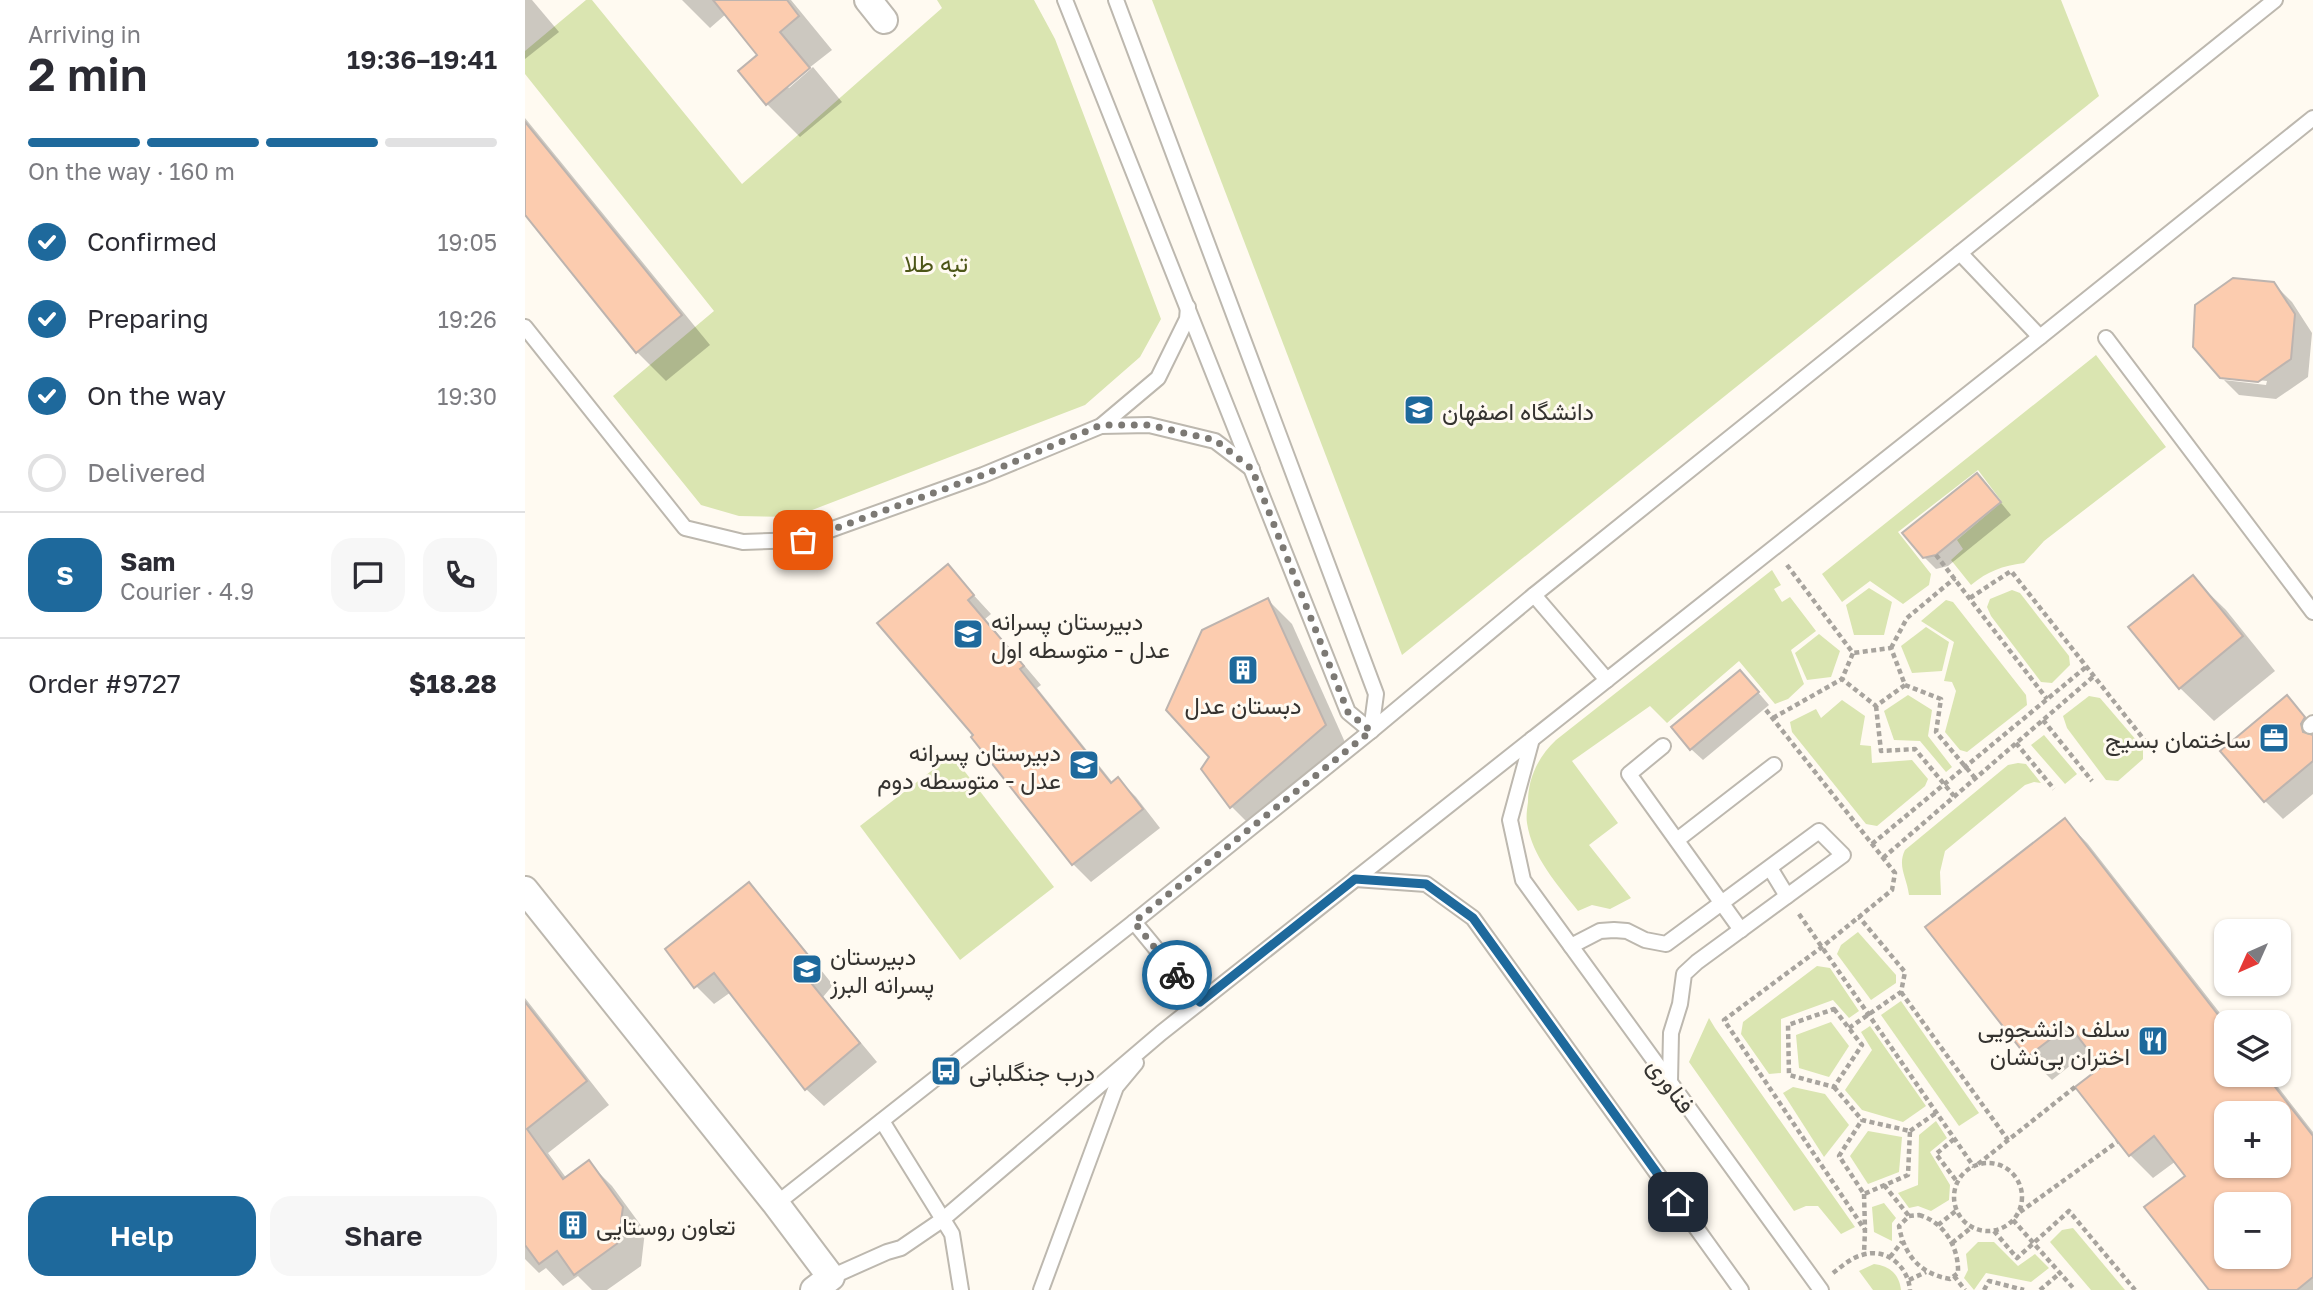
<!DOCTYPE html>
<html lang="en">
<head>
<meta charset="utf-8">
<style>
	:root { --surface:#fff; --page:#f7f7f7; --text:#2b2b33; --muted:#7c7c81; --line:#e1e1e2; --accent:#1e699c }
	body { margin:0; font-family:"Golos Text",Vazirmatn,sans-serif; background:var(--page); color:var(--text); height:100vh; display:flex; flex-direction:column; font-size:26px; white-space:nowrap }
	* { box-sizing:border-box; margin:0 }
	p { font-size:23px; color:var(--muted) }
	.icon { flex:none; width:38px; height:38px; fill:none; stroke:currentColor; stroke-width:2; stroke-linecap:round; stroke-linejoin:round }
	.map { position:relative; flex:1; overflow:hidden }
	.side { display:flex; flex-direction:column; background:var(--surface); width:525px }
	.side>* { flex:none }
	.needle { width:46px; rotate:225deg }
	.tools { position:absolute; left:1689px; top:919px; display:grid; gap:14px }
	.tools a { display:grid; place-items:center; width:77px; height:77px; border-radius:14px; background:var(--surface); box-shadow:0 2px 5px #0004; font-size:35px }
	.pin { position:absolute; display:grid; place-items:center; width:60px; height:60px; color:#fff; margin:-30px; border-radius:14px; box-shadow:0 4px 10px #0006 }
	.courier { position:absolute; display:grid; place-items:center; width:70px; height:70px; margin:-35px; border:5px solid #1e699c; border-radius:50%; background:#fff; color:#222; box-shadow:0 2px 9px #0007 }
	.headline em { font-style:normal; font-weight:600 }
	.headline div { display:flex; flex-direction:column-reverse }
	.headline { display:flex; align-items:center; justify-content:space-between; height:119px; padding:0 28px }
	h1 { font-size:46px; font-weight:600; line-height:52px }
	.bar { display:grid; grid-template-columns:repeat(4,1fr); gap:10px 7px; align-content:center; height:84px; padding:0 28px }
	.bar i { height:9px; border-radius:5px; background:var(--line) }
	.bar .selected { background:var(--accent) }
	.bar p { grid-column:span 4 }
	.line { display:flex; align-items:center; gap:18px; padding:0 28px; border-top:2px solid var(--line) }
	.line div { flex:1 }
	.round { display:grid; place-items:center; flex:none; width:74px; height:74px; border-radius:21px; background:var(--page) }
	ol { padding:0 28px; list-style:none }
	li { display:flex; align-items:center; gap:21px; height:77px }
	li p { margin-inline-start:auto }
	li .icon { padding:7px; border-radius:50%; background:var(--accent); color:#fff; stroke-width:4 }
	li:last-child { color:var(--muted) }
	li i { width:38px; height:38px; border:4px solid var(--line); border-radius:50% }
	.action { display:flex; gap:14px; margin-top:auto; padding:14px 28px }
	.action a { flex:1; height:80px; border-radius:21px; background:var(--accent); color:#fff; font-size:28px; font-weight:600; line-height:80px; text-align:center }
	.action a+a { background:var(--page); color:var(--text) }
	main { display:flex; flex:1; min-height:0 }
	.map>svg:first-child { display:block }
</style>
</head>
<body>
<main>
<section class="side">
<div class="headline"><div><h1>2 min</h1><p>Arriving in</p></div><em>19:36–19:41</em></div>
<div class="bar"><i class="selected"></i><i class="selected"></i><i class="selected"></i><i></i><p>On the way · 160 m</p></div>
<ol>
<li><svg class="icon" aria-label="check" viewBox="0 0 24 24"><path d="M5 12l5 5 9-10"/></svg>Confirmed<p>19:05</p></li>
<li><svg class="icon" aria-label="check" viewBox="0 0 24 24"><path d="M5 12l5 5 9-10"/></svg>Preparing<p>19:26</p></li>
<li><svg class="icon" aria-label="check" viewBox="0 0 24 24"><path d="M5 12l5 5 9-10"/></svg>On the way<p>19:30</p></li>
<li><i></i>Delivered</li>
</ol>
<div class="line" style="height:126px"><b class="round" style="background:var(--accent);color:#fff">S</b><div><b>Sam</b><p>Courier · 4.9</p></div><a class="round"><svg class="icon" aria-label="chat" viewBox="0 0 24 24"><path d="M4 5h16v11H9l-5 4z"/></svg></a><a class="round"><svg class="icon" aria-label="phone" viewBox="0 0 24 24"><path d="M5 4h4l2 5-3 2q2 4 5 5l2-3 5 2v4C11 20 4 13 5 4z"/></svg></a></div>
<div class="line" style="height:91px"><div>Order #9727</div><b>$18.28</b></div>
<div class="action"><a>Help</a><a>Share</a></div>
</section>
<div class="map">
<svg width="1788" height="1290" viewBox="0 0 1788 1290">
	<rect width="100%" height="100%" fill="#fffaf1"/>
	<!-- green -->
	<g fill="#dae5b1">
		<path d="M61 0H67L217 184 417 8 412 0H509L530 39 636 319 615 357 560 405 269 517 214 516 176 505 88 396 189 311 0 74V51Z"/>
		<path d="M627 0H1536L1574 96 877 655Z"/>
		<path d="M1571 355 1641 447 1519 541 1499 563C1477 566 1463 571 1446 585L1426 560 1438 549 1432 540 1477 502 1453 470 1373 532 1406 574 1404 585 1378 604 1345 581 1317 602 1297 574Z"/>
		<path d="M1247 570 1256 585 1249 589 1257 602 1265 597 1291 631 1266 650 1279 684 1263 699 1250 704 1214 661 1142 723 1125 706 1047 761 1093 823 1064 845 1106 898 1085 909 1067 905 1053 911C1033 885 1007 857 1002 823 1001 817 1002 809 1003 802 1003 777 1014 756 1031 740Z"/>
		<path d="M1344 588 1367 602 1359 635H1329L1321 605Z"/>
		<path d="M1487 590 1495 593 1544 656 1545 665 1527 683 1516 682 1466 616 1462 607 1465 599Z"/>
		<path d="M1421 600 1428 602 1501 695 1502 705 1442 752 1435 750 1420 732 1431 691 1427 682 1419 681 1429 642 1396 621Z"/>
		<path d="M1401 627 1424 642 1417 671 1387 673 1376 646Z"/>
		<path d="M1294 634 1315 651 1306 677 1282 680 1270 653Z"/>
		<path d="M1383 695 1407 710 1403 736 1427 767 1421 772 1395 741 1369 740 1359 711Z"/>
		<path d="M1564 696 1575 698 1618 748V759L1593 781 1581 780 1542 728 1538 716Z"/>
		<path d="M1317 700 1340 716 1335 745 1346 746 1347 763 1387 760 1403 779 1400 786 1352 826 1341 824 1267 732 1265 722 1291 709 1296 718Z"/>
		<path d="M1519 735 1552 774 1540 784 1506 745Z"/>
		<path d="M427 755 529 887 435 960 335 826Z"/>
		<path d="M1493 763 1501 764 1516 783 1509 782 1500 785 1420 851 1415 872 1416 895H1384C1382 878 1372 866 1380 850L1483 765Z"/>
		<path d="M1333 932 1371 975V983L1346 1000 1312 954 1316 945Z"/>
		<path d="M1292 966 1305 968 1334 1011 1324 1018 1308 1000 1256 1019V1073L1244 1074 1216 1034 1218 1022Z"/>
		<path d="M1376 1001 1454 1113 1434 1126 1356 1015Z"/>
		<path d="M1184 1018 1190 1028 1330 1227 1316 1234 1293 1206H1281L1269 1211 1164 1062Z"/>
		<path d="M1306 1022 1324 1046 1304 1077 1274 1068 1271 1035Z"/>
		<path d="M1345 1026 1401 1106 1378 1122 1337 1110 1320 1090 1347 1050 1336 1032Z"/>
		<path d="M1268 1087 1300 1094 1324 1125 1299 1157 1258 1093Z"/>
		<path d="M1411 1121 1422 1138 1405 1152 1425 1185 1424 1200 1406 1211 1393 1206 1384 1208 1373 1193 1393 1185 1394 1135Z"/>
		<path d="M1343 1131 1377 1137 1374 1172 1343 1184 1325 1156Z"/>
		<path d="M1359 1203 1371 1218 1367 1223V1241L1349 1232 1347 1207Z"/>
		<path d="M1548 1228 1600 1290H1566L1525 1242 1537 1230Z"/>
		<path d="M1453 1242H1469L1493 1266 1510 1254 1524 1268 1506 1282 1461 1273 1449 1290 1439 1278 1443 1270 1441 1254Z"/>
		<path d="M1349 1264C1365 1266 1374 1274 1376 1290H1348L1334 1271Z"/>
	</g>
	<!-- shadow -->
	<g fill="#0003" fill-rule="evenodd">
		<path d="M0 0H7L34 32 0 59Z"/>
		<path d="M157 0H266L307 50 261 86 264 88 288 67 317 102 275 137 242 104 234 55 201 14 185 28Z"/>
		<path d="M0 118 185 345 141 381 112 352 0 212Z"/>
		<path d="M1748 283 1767 302 1787 333 1783 377 1751 399 1714 395 1699 380 1741 385 1742 381 1696 376Z"/>
		<path d="M1463 487 1486 515 1423 566 1411 569 1399 557Z"/>
		<path d="M422 566 466 614 460 619 516 685 512 688 588 783 593 779 611 797 635 828 566 882 548 864 448 737 450 736Z"/>
		<path d="M1667 577 1701 610 1750 671 1689 721 1655 688Z"/>
		<path d="M743 600 767 624 823 749 730 830 706 806 686 757Z"/>
		<path d="M1226 684 1244 705 1178 760 1166 749Z"/>
		<path d="M1762 698 1788 725V794L1758 819 1740 801Z"/>
		<path d="M1540 820 1563 844 1702 1022 1701 1074H1743L1788 1132V1290H1686L1663 1176 1651 1161 1628 1178 1605 1155 1578 1068 1565 1050 1527 1080 1503 1056 1403 927ZM1701 1113H1754V1166H1701ZM1701 1204H1754V1256H1701Z"/>
		<path d="M223 884 241 902 308 985 298 997 352 1062 299 1106 281 1089 206 992 189 1004 171 986Z"/>
		<path d="M0 998 84 1105 23 1153 42 1179 64 1163 87 1186 120 1231 116 1266 82 1290H67L53 1276 38 1286 21 1268 14 1273 0 1259Z"/>
	</g>
	<!-- building -->
	<g fill="#fcccaf" stroke="#bdb4af" stroke-width="2" fill-rule="evenodd">
		<path d="M188 0H262L274 16 255 32 285 68 241 105 213 71 232 55Z"/>
		<path d="M0 122 157 315 111 353 0 215Z"/>
		<path d="M1708 278 1749 282 1770 314 1766 359 1733 382 1695 378 1668 347 1670 305Z"/>
		<path d="M1452 473 1476 502 1411 555 1398 558 1377 533Z"/>
		<path d="M423 564 449 595 443 600 499 666 495 669 586 783 593 777 618 809 547 865 446 737 448 735 352 623Z"/>
		<path d="M1668 575 1718 636 1654 689 1603 627Z"/>
		<path d="M743 598 801 725 705 808 676 769 684 757 641 710 677 630Z"/>
		<path d="M1215 670 1234 692 1165 750 1146 727Z"/>
		<path d="M1762 695 1780 717 1776 724 1778 732 1788 735V761L1739 802 1695 751Z"/>
		<path d="M1540 818 1701 1025V1074H1740L1788 1136V1277L1772 1290H1684L1619 1207 1660 1176 1629 1136 1604 1156 1550 1087 1576 1067 1544 1025 1502 1057 1400 927ZM1701 1113H1754V1166H1701ZM1701 1204H1754V1256H1701Z"/>
		<path d="M224 882 292 966 282 978 335 1043 280 1090 189 973 169 988 140 949Z"/>
		<path d="M0 1002 62 1081 2 1129 38 1179 64 1160 98 1207 93 1243 49 1275 32 1251 14 1264 0 1245Z"/>
	</g>
	<g fill="none" stroke-linecap="round" stroke-linejoin="round">
		<!-- lane casing -->
		<g stroke="#bdb8af" stroke-width="18">
			<g id="lane">
				<path d="M540 0 823 712 846 731"/>
				<path d="M591 0 851 694 846 731"/>
				<path d="M1435 253 1515 337"/>
				<path d="M0 327 160 528 218 542 277 540 458 475 576 426 633 378 662 319 663 307"/>
				<path d="M1581 338 1788 612"/>
				<path d="M576 426 624 425 690 441 727 469"/>
				<path d="M1009 595 1082 680"/>
				<path d="M1785 726 1788 723"/>
				<path d="M1007 739 985 820 998 880 1296 1290"/>
				<path d="M1138 746 1104 774 1216 930"/>
				<path d="M1152 840 1249 765"/>
				<path d="M1245 868 1262 896"/>
				<path d="M830 879 901 884 948 918 1216 1290"/>
				<path d="M609 922 675 1002"/>
				<path d="M1046 946 1075 931 1089 930 1102 931 1120 940 1141 944 1294 831 1318 855 1172 962 1159 974 1155 1004 1146 1033 1145 1081"/>
				<path d="M357 1121 427 1234 436 1290"/>
				<path d="M251 1204 609 922 846 731 1009 595 1750 0"/>
				<path d="M306 1277 362 1252 376 1248 417 1220 636 1033 1515 337 1788 118"/>
				<path d="M516 1290 591 1087 611 1063"/>
			</g>
		</g>
		<!-- street casing -->
		<g stroke="#bdb8af" stroke-width="30">
			<g id="street">
				<path d="M343 0 359 20"/>
				<path d="M0 890 251 1204 306 1277 289 1290"/>
			</g>
		</g>
		<!-- path -->
		<g stroke="#a8a49e" stroke-width="4.5" stroke-dasharray="5 3.5" stroke-linecap="butt">
			<path d="M1411 555 1522 699"/>
			<path d="M1262 565 1328 653 1317 679 1351 706 1380 685 1366 648 1328 653"/>
			<path d="M1445 598 1486 571 1628 751"/>
			<path d="M1366 648 1382 618 1430 578"/>
			<path d="M1380 685 1416 699 1411 732 1450 778"/>
			<path d="M1351 706 1356 751 1390 749 1429 796"/>
			<path d="M1241 710 1370 873 1367 890 1297 947 1199 1020 1340 1230 1339 1254"/>
			<path d="M1248 718 1317 679"/>
			<path d="M1518 720 1567 781"/>
			<path d="M1491 743 1529 789"/>
			<path d="M1347 844 1561 667"/>
			<path d="M1358 858 1569 676"/>
			<path d="M1274 914 1449 1167"/>
			<path d="M1376 992 1483 1140"/>
			<path d="M1309 1009 1337 1045 1309 1087 1264 1075 1263 1025Z"/>
			<path d="M1324 1028 1376 992 1380 972 1334 917"/>
			<path d="M1309 1087 1337 1120 1385 1131 1383 1175 1339 1194 1314 1156 1337 1120"/>
			<path d="M1385 1131 1411 1113"/>
			<path d="M1429 1139 1411 1154 1433 1183"/>
			<circle cx="1463" cy="1197" r="34"/>
			<path d="M1453 1164 1550 1087"/>
			<path d="M1359 1185 1384 1216"/>
			<path d="M1339 1194 1340 1229"/>
			<path d="M1495 1212 1592 1142"/>
			<path d="M1394 1215C1419 1222 1434 1247 1433 1273L1425 1279C1395 1274 1379 1255 1374 1226L1384 1216Z"/>
			<path d="M1488 1220 1550 1290"/>
			<path d="M1413 1225 1432 1210"/>
			<path d="M1469 1231 1492 1258 1544 1211 1610 1290"/>
			<path d="M1427 1243 1447 1227"/>
			<path d="M1365 1257 1377 1242"/>
			<path d="M1308 1273C1317 1266 1326 1258 1337 1255 1361 1247 1383 1266 1385 1290"/>
			<path d="M1429 1276 1440 1290"/>
			<path d="M1384 1280 1401 1272"/>
			<path d="M1459 1290 1464 1281 1499 1290"/>
			<path d="M1515 1290 1535 1273"/>
		</g>
		<!-- lane -->
		<use href="#lane" stroke="#fff" stroke-width="14"/>
		<!-- street -->
		<use href="#street" stroke="#fff" stroke-width="26"/>
	</g>
	<g fill="none" stroke-linecap="round" stroke-linejoin="round">
		<!-- done -->
		<path stroke="#7c7974" stroke-width="7" stroke-dasharray="0 12.6" d="M278 540 458 475 576 425H624L690 440 727 469 823 712 846 731 609 922 652 975"/>
		<!-- route -->
		<path stroke="#1e699c" stroke-width="9" d="M652 975 675 1002 830 879 901 884 948 918 1153 1202"/>
	</g>
	<!-- icons -->
	<defs>
		<g id="university-square" transform="scale(1.575)"><rect x="-9" y="-9" width="18" height="18" rx="4" fill="#1e699c" stroke="#fffaf1"/><path d="M0-5L7-2L0 1L-7-2ZM-4 1L0 2.5L4 1V4Q0 6-4 4Z" fill="#fff"/></g>
		<g id="school-square" transform="scale(1.575)"><rect x="-9" y="-9" width="18" height="18" rx="4" fill="#1e699c" stroke="#fffaf1"/><path d="M0-5L7-2L0 1L-7-2ZM-4 1L0 2.5L4 1V4Q0 6-4 4Z" fill="#fff"/></g>
		<g id="building-square" transform="scale(1.575)"><rect x="-9" y="-9" width="18" height="18" rx="4" fill="#1e699c" stroke="#fffaf1"/><path d="M-4-6H4V6H1V3H-1V6H-4ZM-2.5-4.3h1.7v1.8h-1.7ZM.8-4.3h1.7v1.8H.8ZM-2.5-1h1.7V.8h-1.7ZM.8-1h1.7V.8H.8Z" fill="#fff"/></g>
		<g id="office-square" transform="scale(1.575)"><rect x="-9" y="-9" width="18" height="18" rx="4" fill="#1e699c" stroke="#fffaf1"/><path d="M-6-3h4V-5.5h4V-3h4V5H-6ZM-1-4.5V-3h2v-1.5ZM-6 0V1H6V0Z" fill="#fff"/></g>
		<g id="restaurant-square" transform="scale(1.575)"><rect x="-9" y="-9" width="18" height="18" rx="4" fill="#1e699c" stroke="#fffaf1"/><path d="M-5-6h1v4h1v-4h1v4h1v-4h1v5L-1.5 .5V6h-2V.5L-5-1ZM5-6V6H3V1.5H1.5Q1.5-4 5-6Z" fill="#fff"/></g>
		<g id="bus-square" transform="scale(1.575)"><rect x="-9" y="-9" width="18" height="18" rx="4" fill="#1e699c" stroke="#fffaf1"/><path d="M-5-6H5V4H4V6H2V4H-2V6H-4V4H-5ZM-3.5-4V0h7V-4ZM-3.5 1.2v1.5H-2V1.2ZM2 1.2v1.5H3.5V1.2Z" fill="#fff"/></g>
	</defs>
	<g fill-rule="evenodd">
		<use href="#university-square" x="894" y="410"/>
		<use href="#school-square" x="443" y="634"/>
		<use href="#building-square" x="718" y="670"/>
		<use href="#office-square" x="1749" y="738"/>
		<use href="#school-square" x="559" y="765"/>
		<use href="#school-square" x="282" y="969"/>
		<use href="#restaurant-square" x="1628" y="1041"/>
		<use href="#bus-square" x="421" y="1071"/>
		<use href="#building-square" x="48" y="1225"/>
	</g>
	<g text-anchor="middle" dominant-baseline="central" stroke-width="6" stroke-linejoin="round" paint-order="stroke">
		<!-- park labels -->
		<g font-size="24" fill="#4d5618" stroke="#fffaf1">
			<text x="411" y="262">تبه طلا</text>
		</g>
		<!-- poi labels -->
		<g font-size="24" fill="#353330" stroke="#fffaf1" text-anchor="start">
			<text x="917" y="410">دانشگاه اصفهان</text>
			<text x="466" y="620">دبیرستان پسرانه<tspan x="466" dy="28">عدل - متوسطه اول</tspan></text>
			<text x="718" y="704" text-anchor="middle">دبستان عدل</text>
			<text x="1726" y="738" text-anchor="end">ساختمان بسیج</text>
			<text x="536" y="751" text-anchor="end">دبیرستان پسرانه<tspan x="536" dy="28">عدل - متوسطه دوم</tspan></text>
			<text x="305" y="955">دبیرستان<tspan x="305" dy="28">پسرانه البرز</tspan></text>
			<text x="1605" y="1027" text-anchor="end">سلف دانشجویی<tspan x="1605" dy="28">اختران بی‌نشان</tspan></text>
			<text x="444" y="1071">درب جنگلبانی</text>
			<text x="71" y="1225">تعاون روستایی</text>
		</g>
		<!-- street labels -->
		<g font-size="24" fill="#353330" stroke="#fffaf1">
			<text transform="translate(1147 1085) rotate(54)">فناوری</text>
		</g>
	</g>
</svg>
<div class="tools">
<a><svg class="needle" viewBox="-14 -14 28 28"><path d="M0-13l5 13h-10z" fill="#e53935"/><path d="M0 13l5-13h-10z" fill="#7c7c81"/></svg></a>
<a><svg class="icon" aria-label="layers" viewBox="0 0 24 24"><path d="M12 4l9 5-9 5-9-5zM3 14l9 5 9-5"/></svg></a>
<a>+</a>
<a>−</a>
</div>
<div class="pin" style="left:278px;top:540px;background:#ea580c"><svg class="icon" aria-label="bag" viewBox="0 0 24 24"><path d="M5 8h14l-1 12H6zM9 8a3 3 0 0 1 6 0"/></svg></div>
<div class="pin" style="left:1153px;top:1202px;background:#1f2937"><svg class="icon" aria-label="home" viewBox="0 0 24 24"><path d="M3 11l9-7 9 7M6 9v11h12V9"/></svg></div>
<div class="courier" style="left:652px;top:975px"><svg class="icon" aria-label="bike" viewBox="0 0 24 24"><circle cx="6" cy="16" r="4"/><circle cx="18" cy="16" r="4"/><path d="M6 16l4-8h5l3 8M10 8l3 8H6M13 5h3"/></svg></div>
</div>
</main>
</body>
</html>
